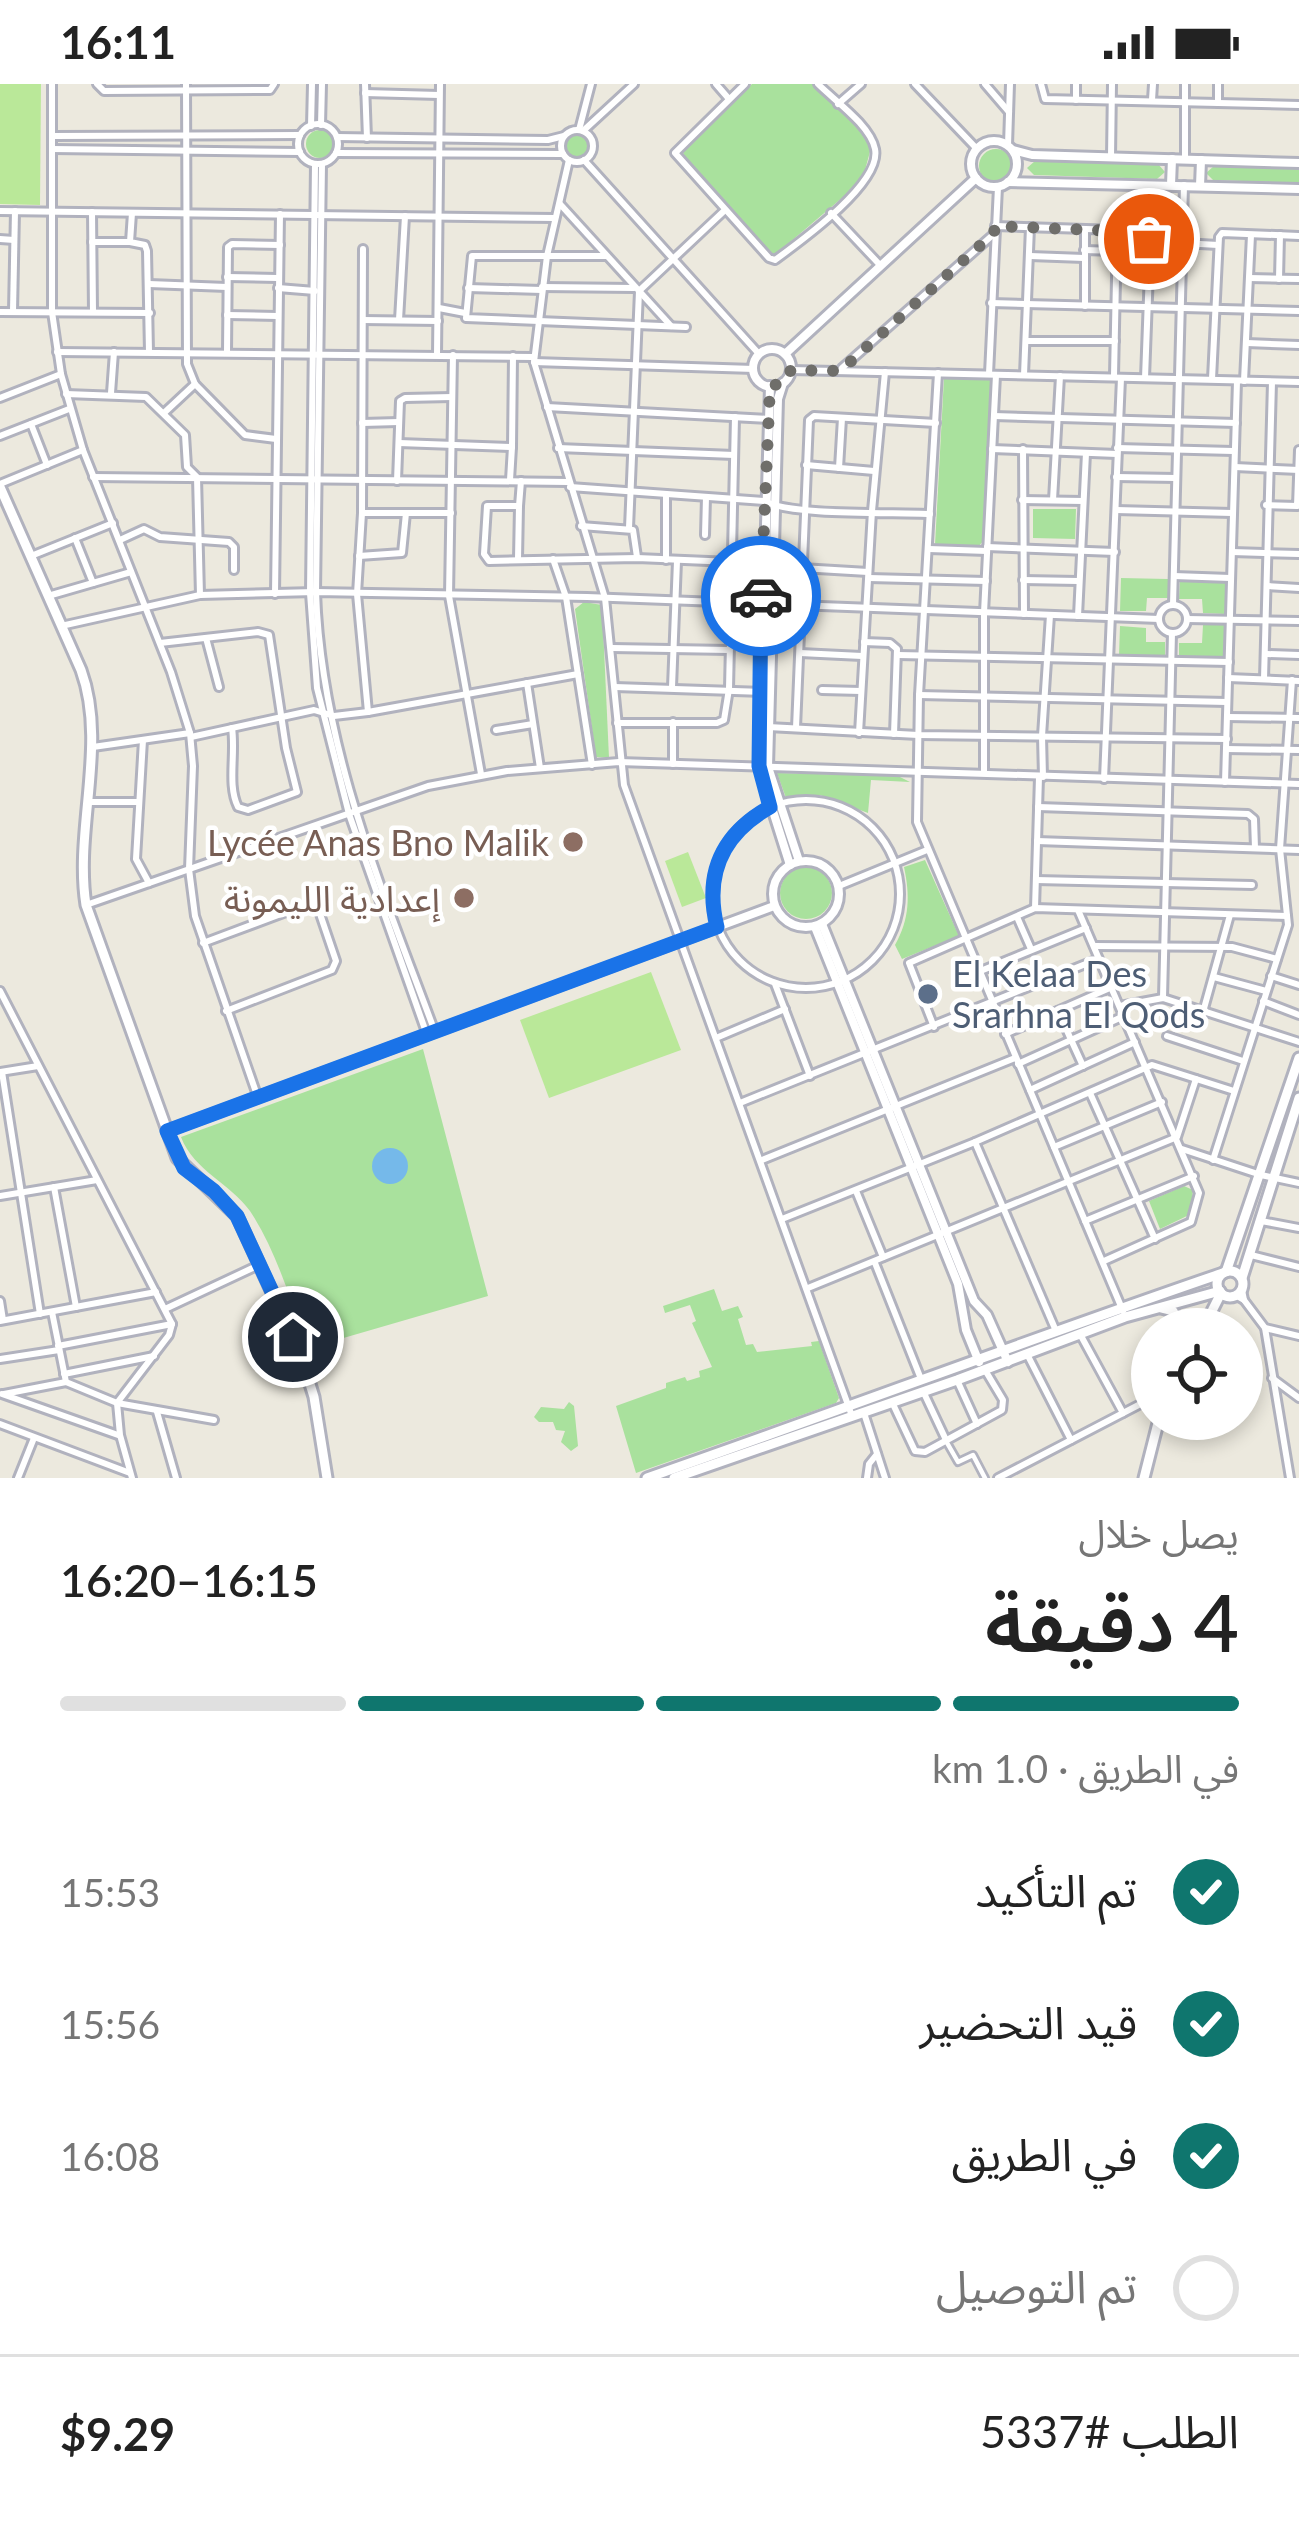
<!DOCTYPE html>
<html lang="ar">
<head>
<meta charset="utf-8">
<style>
	:root { --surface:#fff; --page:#f2f2f2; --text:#222; --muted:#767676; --line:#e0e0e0; --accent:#0f766e }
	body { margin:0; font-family:Lato,"Noto Sans Arabic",sans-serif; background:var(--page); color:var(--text); direction:rtl; height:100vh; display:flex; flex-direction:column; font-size:45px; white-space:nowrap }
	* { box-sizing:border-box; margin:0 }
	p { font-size:39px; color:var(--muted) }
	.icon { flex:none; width:66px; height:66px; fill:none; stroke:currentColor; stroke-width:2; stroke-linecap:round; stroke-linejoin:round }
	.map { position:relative; height:1394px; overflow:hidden; direction:ltr }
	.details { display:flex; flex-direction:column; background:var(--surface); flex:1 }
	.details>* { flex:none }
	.controls { position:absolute; left:1131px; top:1224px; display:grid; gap:24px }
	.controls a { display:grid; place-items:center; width:132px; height:132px; border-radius:50%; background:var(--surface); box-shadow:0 6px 18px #0003; font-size:60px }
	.pin { position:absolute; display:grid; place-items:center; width:102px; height:102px; color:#fff; margin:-51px; border:6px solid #fff; border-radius:50%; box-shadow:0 3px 12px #0007 }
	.courier { position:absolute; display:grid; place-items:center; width:120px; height:120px; margin:-60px; border:9px solid #1a73e8; border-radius:50%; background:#fff; color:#222; box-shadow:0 3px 15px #0007 }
	.overview em { font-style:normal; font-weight:600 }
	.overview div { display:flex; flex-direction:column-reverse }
	.overview { display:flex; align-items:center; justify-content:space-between; height:204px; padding:0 60px }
	h1 { font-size:78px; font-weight:600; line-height:90px }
	.bar { display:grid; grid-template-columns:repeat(4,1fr); gap:18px 12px; align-content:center; height:144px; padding:0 60px }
	.bar i { height:15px; border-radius:9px; background:var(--line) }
	.bar .on { background:var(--accent) }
	.bar p { grid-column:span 4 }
	.line { display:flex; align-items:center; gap:30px; padding:0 60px; border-top:3px solid var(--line) }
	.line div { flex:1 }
	ol { padding:0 60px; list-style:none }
	li { display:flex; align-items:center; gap:36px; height:132px }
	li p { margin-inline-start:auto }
	li .icon { padding:12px; border-radius:50%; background:var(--accent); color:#fff; stroke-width:4 }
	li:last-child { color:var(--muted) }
	li i { width:66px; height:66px; border:6px solid var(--line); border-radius:50% }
	.status { display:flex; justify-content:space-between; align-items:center; height:84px; padding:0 60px; background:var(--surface); direction:ltr }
	.status svg { height:33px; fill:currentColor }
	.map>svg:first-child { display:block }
</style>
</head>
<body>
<div class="status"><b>16:11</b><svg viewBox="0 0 49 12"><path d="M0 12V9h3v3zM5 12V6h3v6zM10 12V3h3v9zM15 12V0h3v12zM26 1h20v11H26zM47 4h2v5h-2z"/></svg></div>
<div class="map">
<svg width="1299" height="1394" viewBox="0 0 1299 1394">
	<rect width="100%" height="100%" fill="#ece9de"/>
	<!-- green -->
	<g fill="#a9e19d">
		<path d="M752 0H815L864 50 871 64 862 97 776 170H770L683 71 684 63Z"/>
		<circle cx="320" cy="60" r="14"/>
		<circle cx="577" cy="62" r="14"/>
		<circle cx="996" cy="82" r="17"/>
		<path d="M1035 77 1158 80 1165 88 1157 95 1034 91 1027 84Z"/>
		<path d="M1214 82 1299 84V99L1213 96 1206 89Z"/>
		<path d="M944 294 991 296 985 455 978 463 935 461Z"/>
		<path d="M1033 425H1076L1075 455 1033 454Z"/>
		<path d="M1121 494 1168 495V514H1147L1146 527H1120Z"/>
		<path d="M1180 495 1226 496 1225 530 1203 529 1202 515H1179Z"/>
		<path d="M584 518 602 521 609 674 596 673 575 525Z"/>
		<path d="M1203 541H1225L1224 575 1179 574V559H1202Z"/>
		<path d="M1120 542 1146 544V558H1165V573L1119 572Z"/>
		<path d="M777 689 898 692 910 698 871 696 868 729 820 711 786 714Z"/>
		<path d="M925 776 959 852 902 875 895 861C910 835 910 811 904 783Z"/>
		<circle cx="806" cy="809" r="26"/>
		<path d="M423 965 488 1212 309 1264C291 1220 277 1167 250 1127 230 1099 194 1087 181 1053Z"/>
		<path d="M1184 1102 1193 1106 1191 1130 1160 1145 1149 1117Z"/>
		<path d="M714 1205 722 1227 738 1222 743 1233 738 1235 746 1261 753 1260 757 1268 812 1262 811 1258 819 1257 839 1314 836 1319 636 1389 616 1322 666 1304V1299L685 1293 687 1297 700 1293 699 1287 712 1283 692 1239 696 1237 690 1221 665 1229 663 1222Z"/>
		<path d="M569 1318 574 1322 578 1362 571 1367 561 1358 565 1347 556 1346 553 1338H539L534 1333 541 1323 564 1325Z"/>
	</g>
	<!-- pitch -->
	<g fill="#bae899">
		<path d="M0 0H41L40 121 0 120Z"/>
		<path d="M688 768 706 814 682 823 665 777Z"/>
		<path d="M651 888 681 966 549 1014 520 936Z"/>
	</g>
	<!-- water -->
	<circle fill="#75b9ea" cx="390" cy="1082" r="18"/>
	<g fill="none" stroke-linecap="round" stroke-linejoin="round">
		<!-- pedestrian casing -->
		<g stroke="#b1b2be" stroke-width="10">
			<path id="pedestrian" d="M946 1357 958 1378 973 1371 985 1394"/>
		</g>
		<!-- minor casing -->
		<g stroke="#b1b2be" stroke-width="12">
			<g id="minor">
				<path d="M52 0V228L61 290 83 366 171 588 190 649 193 682 189 785 195 832 258 1014"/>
				<path d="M97 0 104 7 270 6 274 0"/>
				<path d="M186 0 187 280 195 300 245 351 276 355"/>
				<path d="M365 0 367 54"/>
				<path d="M716 0 729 15"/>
				<path d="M745 0 675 69 769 174 775 176C801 157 882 99 875 65 870 41 835 17 818 0"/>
				<path d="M915 0 977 65"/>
				<path d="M985 0 1009 28"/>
				<path d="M1041 0 1045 15 1299 21"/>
				<path d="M365 9 439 11"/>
				<path d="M1076 16V0"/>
				<path d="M1152 16 1153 0"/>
				<path d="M1218 19V0"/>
				<path d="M838 20 861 0"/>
				<circle cx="318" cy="60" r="20"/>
				<path d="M321 41 322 0"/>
				<path d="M311 42 312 0"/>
				<circle cx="577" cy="62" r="16"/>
				<path d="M579 46 591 0"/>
				<path d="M583 47 634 0"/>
				<path d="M52 52 300 51"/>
				<path d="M337 53 548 56 564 52"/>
				<path d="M1008 61 1010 0"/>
				<path d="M52 65 300 68"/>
				<path d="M336 69 563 70"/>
				<path d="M1111 73 1112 0"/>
				<path d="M1185 74V0"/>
				<path d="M569 76 547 172 534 278 605 514 624 701 852 1332"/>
				<path d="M584 76 759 270"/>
				<path d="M315 80 310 509 317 604 349 730 427 951"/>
				<path d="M322 80 316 508C321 663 382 805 435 948"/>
				<path d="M560 120 671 242"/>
				<path d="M0 127 554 134"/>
				<path d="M92 128 93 228"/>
				<path d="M132 129 130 158 145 161 147 167 149 268"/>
				<path d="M831 129 879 180"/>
				<path d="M995 142 1117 146 1146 152 1150 160 1145 294"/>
				<path d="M1085 145V222"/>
				<path d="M0 155 14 156"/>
				<path d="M92 158H130"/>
				<path d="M1182 159 1218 161"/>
				<path d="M363 165 362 429 357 510 368 628"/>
				<path d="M1084 166 1117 167"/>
				<path d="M606 172H472L466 234 686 243"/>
				<path d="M1030 172 1084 174"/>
				<path d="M227 193 277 194"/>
				<path d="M1249 194 1299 195"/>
				<path d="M1279 195 1280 151"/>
				<path d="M149 200 227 203"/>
				<path d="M542 203 634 204"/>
				<path d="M278 204 315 207"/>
				<path d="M468 204 542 206"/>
				<path d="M991 219 1299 227"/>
				<path d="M439 224 465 229"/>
				<path d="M0 228 150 229"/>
				<path d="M13 228 15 127"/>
				<path d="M227 231 277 232"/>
				<path d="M363 236 438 237"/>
				<path d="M399 236 405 132"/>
				<path d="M1026 257H1115"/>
				<path d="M1247 259 1299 261"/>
				<path d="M57 268 533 273"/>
				<path d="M227 268 228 163 232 160 280 161"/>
				<path d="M437 271 440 0"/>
				<path d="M453 271 449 512 481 690"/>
				<path d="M534 278 754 285"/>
				<path d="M842 284 995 149"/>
				<path d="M791 286 1299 298"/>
				<path d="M938 289 919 611 917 738 1123 1227"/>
				<path d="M989 290 998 103"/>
				<path d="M1024 291 1030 143"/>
				<path d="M1114 292 1117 146"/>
				<path d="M1212 295 1219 153 1222 149 1299 152"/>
				<path d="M1244 297 1251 151"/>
				<path d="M111 309 114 268"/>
				<path d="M66 310 146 313 185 351 187 383 197 393 200 511"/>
				<path d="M0 314 61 290"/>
				<path d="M547 323 769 335"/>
				<path d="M165 328 195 300"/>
				<path d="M994 332 1236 339"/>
				<path d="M362 339 399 338"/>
				<path d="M31 340 47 381"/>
				<path d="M0 352 69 325"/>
				<path d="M399 359 512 363 513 272"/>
				<path d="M558 364 734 371"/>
				<path d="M1117 364 1233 367"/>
				<path d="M992 365 1117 370"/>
				<path d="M1023 365 1024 530"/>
				<path d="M806 381 874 387"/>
				<path d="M1235 383 1299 386"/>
				<path d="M839 384 842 334"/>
				<path d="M93 393 568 398"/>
				<path d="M1116 393 1176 394"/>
				<path d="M510 396 512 363"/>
				<path d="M397 397 400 317 405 314 452 313"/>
				<path d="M521 397 519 422H487L484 470 489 477 637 474 732 478"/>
				<path d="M0 400 83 366"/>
				<path d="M570 403 765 417C789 432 896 428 930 430"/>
				<path d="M1022 416 1083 417"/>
				<path d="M1053 416 1060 292"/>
				<path d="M1266 421 1297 422 1299 366"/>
				<path d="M1116 426 1232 429"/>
				<path d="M362 429H451"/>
				<path d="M581 442 633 446 637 473"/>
				<path d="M629 444 639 207 725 126"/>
				<path d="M705 451 706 413"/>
				<path d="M75 454 93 499"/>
				<path d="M120 456 144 445 160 453 229 458 234 463V486"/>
				<path d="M987 463 1115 468"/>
				<path d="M929 465 987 467"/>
				<path d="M1232 468 1299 470"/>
				<path d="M31 472 113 439"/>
				<path d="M359 472 402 469 406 429"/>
				<path d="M518 475 519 422"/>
				<path d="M553 475 566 513 592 681"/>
				<path d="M666 476V410"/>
				<path d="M801 484 868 488"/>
				<path d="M1174 492 1230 494"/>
				<path d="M869 494 986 497"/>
				<path d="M1023 496 1078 497"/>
				<path d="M1267 502 1299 504"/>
				<path d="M275 510 280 130"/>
				<path d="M48 512 131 488"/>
				<circle cx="1173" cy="535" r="14"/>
				<path d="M1173 521 1184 101"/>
				<path d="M1078 532 1086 369"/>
				<path d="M1187 535 1299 537"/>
				<path d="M61 542 200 511 316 508 587 513 1159 535"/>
				<path d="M206 554 219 603"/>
				<path d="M864 558 890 559 897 565 894 650"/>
				<path d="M160 559 258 548 269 551 286 664 297 708 248 726 238 723C227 701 236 670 232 644"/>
				<path d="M612 564 729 566"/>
				<path d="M800 569 862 572"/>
				<path d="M1267 570 1299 571"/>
				<path d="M898 571 1229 578"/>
				<path d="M1228 594 1299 597"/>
				<path d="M1264 595 1272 298"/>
				<path d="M527 599 540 684"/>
				<path d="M615 603 764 608"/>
				<path d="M672 603 677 477"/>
				<path d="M822 606 861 607"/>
				<path d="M919 611 1227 618"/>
				<path d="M1227 633 1299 634"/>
				<path d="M673 638V680"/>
				<path d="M617 639H717L724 636 729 605 735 333"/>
				<path d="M768 643 918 651 1227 655"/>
				<path d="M796 644 809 336 814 332 936 339"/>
				<path d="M496 646 533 640"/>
				<path d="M859 649 872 427 885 288"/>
				<path d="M191 653 314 626 334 632 368 628 578 590"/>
				<path d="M143 656 136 775 149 799"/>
				<path d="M93 663 190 649"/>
				<path d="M1226 665 1299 666"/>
				<path d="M984 689V529L996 291"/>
				<path d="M1043 693 1042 652 1050 531"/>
				<path d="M1104 695 1121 294"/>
				<path d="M1225 698 1237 297"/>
				<circle cx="806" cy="810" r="94"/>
				<path d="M90 718H139"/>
				<path d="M1038 723 1248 730 1254 735 1255 764"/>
				<path d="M1037 757 1299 766"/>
				<path d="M1036 796 1252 801"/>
				<path d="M839 802 927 766"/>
				<path d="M86 821 428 702 507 687 619 678 1299 700"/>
				<path d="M1035 824 1039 693"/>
				<path d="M1078 826 1199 1109 1191 1138 1104 1177"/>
				<path d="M1017 833 1031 865"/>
				<path d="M203 859 305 821 319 827 336 877 332 886 226 927"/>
				<path d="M1094 862 1232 863 1277 875"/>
				<path d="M978 888 1086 844"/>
				<path d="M1271 892 1299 901"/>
				<path d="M1214 893 1266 907"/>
				<path d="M775 900 810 992"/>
				<path d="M0 907 172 1240 169 1251 117 1319 120 1351 132 1394"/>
				<path d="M1163 914 1172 549"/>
				<path d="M1263 917 1299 931"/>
				<path d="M1120 922 1163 914 1299 958"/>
				<path d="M1058 927 1083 982"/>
				<path d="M1203 928 1230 831"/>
				<path d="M934 943 909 879 1035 824 1287 832"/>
				<path d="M1005 950 1112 903"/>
				<path d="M1167 952 1243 977"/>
				<path d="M716 954 785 925"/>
				<path d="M1018 980 1124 932"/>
				<path d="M0 988 38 982"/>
				<path d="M2 988 40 1230"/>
				<path d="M1030 1006 1135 958"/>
				<path d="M1090 1009 1155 1155"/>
				<path d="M740 1019 1098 875"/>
				<path d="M975 1058 1056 1247"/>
				<path d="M1054 1063 1162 1018"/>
				<path d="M1182 1065 1261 1091 1299 1099"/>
				<path d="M762 1076 1015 974"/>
				<path d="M1213 1076 1288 841 1280 765 1292 596"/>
				<path d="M54 1103 76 1223"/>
				<path d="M856 1107 883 1173"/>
				<path d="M0 1112 97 1096"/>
				<path d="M782 1135 975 1058 1152 981 1234 1007"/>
				<path d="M1085 1137 1194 1092"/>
				<path d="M1261 1137 1299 1144"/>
				<path d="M1251 1171 1299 1183"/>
				<path d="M875 1179 921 1295"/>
				<path d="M808 1204 1177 1053 1196 995"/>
				<path d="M1235 1211 1244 1216 1242 1206"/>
				<path d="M1244 1216 1265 1244 1299 1252"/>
				<path d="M0 1217 3 1236"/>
				<path d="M165 1225 259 1181"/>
				<path d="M52 1228 66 1298 117 1319 214 1336"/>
				<path d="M0 1237 156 1208"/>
				<path d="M1265 1244 1290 1394"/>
				<path d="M1080 1250 1123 1329"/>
				<path d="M58 1262 172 1240"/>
				<path d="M1027 1270 1071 1356"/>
				<path d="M0 1275 59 1266"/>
				<path d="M64 1290 154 1272"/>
				<path d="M1272 1294 1299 1314"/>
				<path d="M957 1296 977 1340"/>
				<path d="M923 1307 946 1356"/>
				<path d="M2 1310 118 1351"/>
				<path d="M4 1310 66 1298"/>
				<path d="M892 1318 915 1367 925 1368 1002 1326 1003 1316 985 1286"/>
				<path d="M157 1328 176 1394"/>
				<path d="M864 1329 885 1394"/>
				<path d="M0 1340 130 1389"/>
				<path d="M18 1394 34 1354"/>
				<path d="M867 1394 869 1380 877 1370"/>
				<path d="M998 1394 1152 1314"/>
			</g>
		</g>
		<!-- tertiary casing -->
		<g stroke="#b1b2be" stroke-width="14">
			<g id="tertiary">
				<circle cx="994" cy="80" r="23"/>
				<path d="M1013 66 1032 71 1299 79"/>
				<path d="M1008 98 1299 105"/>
				<path d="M1171 101 1172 75"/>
				<path d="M1200 102 1201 76"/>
				<circle cx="772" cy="284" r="19"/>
				<path d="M785 270 976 94"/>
				<path d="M783 299 778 315 768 683 799 777"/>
				<path d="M770 302 759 683 790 781"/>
				<circle cx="806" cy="810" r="33"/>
				<path d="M822 840 974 1217 987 1231 1008 1278"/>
				<path d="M815 843 958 1200 966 1246 979 1278"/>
				<path d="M167 1047 774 822"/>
			</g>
		</g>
		<!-- secondary casing -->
		<g stroke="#b1b2be" stroke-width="15">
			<g id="secondary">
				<path d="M0 403 81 586C108 660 74 745 86 821L177 1074 237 1132 302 1274 314 1313 327 1394"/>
				<circle cx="1230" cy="1200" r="13"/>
				<path d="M1226 1188 1299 974"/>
				<path d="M1242 1194 1299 1014"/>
				<path d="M1161 1224 1173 1227 1181 1245"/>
				<path d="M1203 1245 1221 1209"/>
				<path d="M647 1394C839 1327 1030 1255 1223 1189"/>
				<path d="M674 1394 957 1296 1125 1233 1220 1207"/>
				<path d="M1144 1394 1159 1335"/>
			</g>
		</g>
		<!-- pedestrian -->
		<use href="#pedestrian" stroke="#fff" stroke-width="4.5"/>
		<!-- minor -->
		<use href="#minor" stroke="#fff" stroke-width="6"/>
		<!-- tertiary -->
		<use href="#tertiary" stroke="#fff" stroke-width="8"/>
		<!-- secondary -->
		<use href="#secondary" stroke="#fff" stroke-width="9"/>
	</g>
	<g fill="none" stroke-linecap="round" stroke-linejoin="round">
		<!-- done -->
		<path stroke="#6f6e6a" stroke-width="12" stroke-dasharray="0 21.6" d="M761 512 770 302 783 299 791 286 840 287 994 149 995 142 1141 148 1149 155"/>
		<!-- route -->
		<path stroke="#1a73e8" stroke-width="15" d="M293 1253 237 1132 214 1107 184 1084 167 1047 717 843C704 790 722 750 770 723L759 682 761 512"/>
	</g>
	<!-- markers -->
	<g fill="#8d6e63" stroke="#fff" stroke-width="4.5">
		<circle cx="573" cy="758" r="12"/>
		<circle cx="464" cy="814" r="12"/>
	</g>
	<circle fill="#5c6f8a" stroke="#fff" stroke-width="4.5" cx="928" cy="910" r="12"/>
	<g text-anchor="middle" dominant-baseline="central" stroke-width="9" stroke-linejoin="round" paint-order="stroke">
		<!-- education labels -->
		<g font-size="36" fill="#785e54" stroke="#fff" text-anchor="end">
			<text x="549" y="758">Lycée Anas Bno Malik</text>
			<text x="440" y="814">إعدادية الليمونة</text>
		</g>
		<!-- service labels -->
		<g font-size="36" fill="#4e5e75" stroke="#fff" text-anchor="start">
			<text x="952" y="889">El Kelaa Des<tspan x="952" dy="41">Srarhna El Qods</tspan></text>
		</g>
	</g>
</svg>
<div class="controls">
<a><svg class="icon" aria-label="locate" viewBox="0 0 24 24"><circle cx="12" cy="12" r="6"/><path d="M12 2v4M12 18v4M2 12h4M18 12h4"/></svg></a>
</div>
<div class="pin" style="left:1149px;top:155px;background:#ea580c"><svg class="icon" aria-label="bag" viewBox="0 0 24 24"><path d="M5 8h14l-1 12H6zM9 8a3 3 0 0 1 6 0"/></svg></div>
<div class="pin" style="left:293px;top:1253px;background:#1f2937"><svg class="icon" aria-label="home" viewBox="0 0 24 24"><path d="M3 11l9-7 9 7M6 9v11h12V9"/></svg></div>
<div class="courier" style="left:761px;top:512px"><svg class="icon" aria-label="car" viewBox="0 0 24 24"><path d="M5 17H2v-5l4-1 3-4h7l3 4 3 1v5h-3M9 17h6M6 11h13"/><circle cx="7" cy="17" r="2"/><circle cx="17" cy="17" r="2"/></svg></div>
</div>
<section class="details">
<div class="overview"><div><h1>4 دقيقة</h1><p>يصل خلال</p></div><em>16:15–16:20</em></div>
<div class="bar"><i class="on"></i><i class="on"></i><i class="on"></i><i></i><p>في الطريق · 1.0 km</p></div>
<ol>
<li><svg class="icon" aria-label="check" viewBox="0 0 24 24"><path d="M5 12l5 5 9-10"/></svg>تم التأكيد<p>15:53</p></li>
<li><svg class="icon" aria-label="check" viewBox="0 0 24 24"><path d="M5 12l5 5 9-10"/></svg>قيد التحضير<p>15:56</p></li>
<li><svg class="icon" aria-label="check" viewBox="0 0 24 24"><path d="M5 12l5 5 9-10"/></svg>في الطريق<p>16:08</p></li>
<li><i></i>تم التوصيل</li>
</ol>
<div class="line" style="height:156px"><div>الطلب #5337</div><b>$9.29</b></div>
</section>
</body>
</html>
